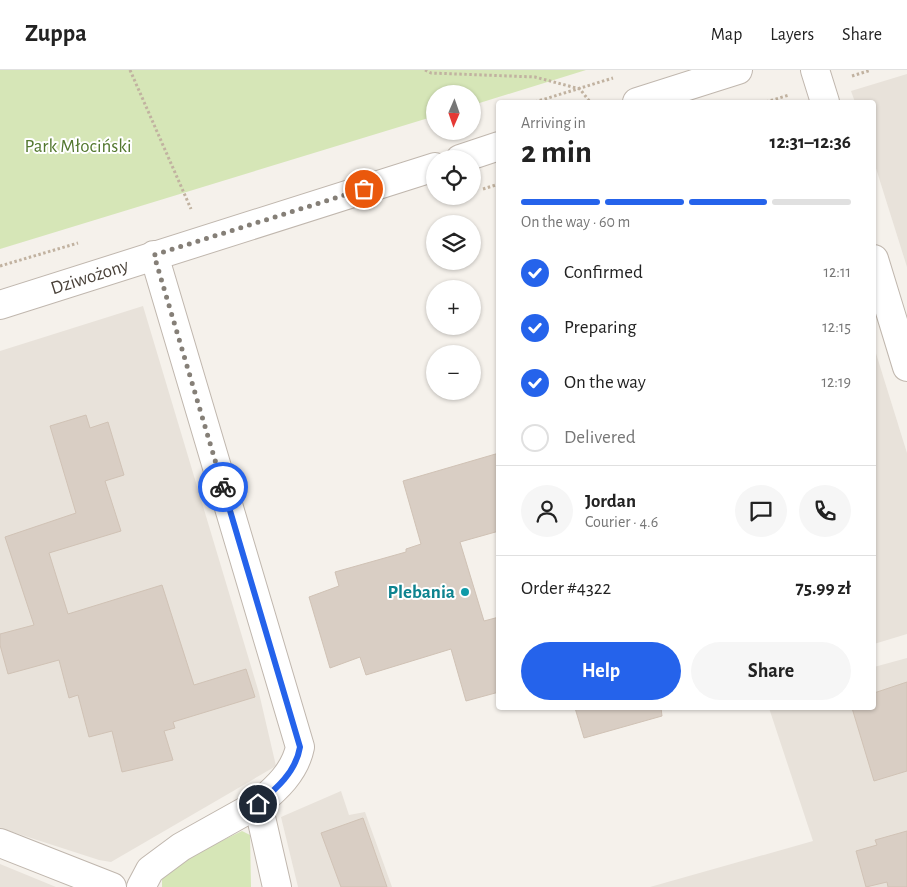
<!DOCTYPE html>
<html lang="en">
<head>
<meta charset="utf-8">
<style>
	:root { --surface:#fff; --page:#f6f6f6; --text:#222; --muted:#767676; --line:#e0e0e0; --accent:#2563eb }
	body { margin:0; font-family:"Alegreya Sans",sans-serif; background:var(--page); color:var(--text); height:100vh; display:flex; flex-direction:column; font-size:19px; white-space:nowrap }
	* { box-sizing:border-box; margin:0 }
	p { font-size:16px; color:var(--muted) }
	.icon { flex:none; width:28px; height:28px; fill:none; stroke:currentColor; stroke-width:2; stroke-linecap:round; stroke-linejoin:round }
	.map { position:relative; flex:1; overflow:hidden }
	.drawer { position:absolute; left:496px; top:30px; width:380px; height:610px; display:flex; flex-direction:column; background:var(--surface); border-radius:5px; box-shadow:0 1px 4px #0004 }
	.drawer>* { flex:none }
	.needle { width:32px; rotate:182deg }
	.buttons { position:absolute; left:426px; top:15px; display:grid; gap:10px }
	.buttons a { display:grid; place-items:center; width:55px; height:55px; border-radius:50%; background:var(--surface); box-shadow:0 1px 4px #0004; font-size:25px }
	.pin { position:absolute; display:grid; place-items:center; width:42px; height:42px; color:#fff; margin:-21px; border:2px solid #fff; border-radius:50%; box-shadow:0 1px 5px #0007 }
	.courier { position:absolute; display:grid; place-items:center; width:50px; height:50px; margin:-25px; border:4px solid #2563eb; border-radius:50%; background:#fff; color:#222; box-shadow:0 1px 6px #0007 }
	.overview em { font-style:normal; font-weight:700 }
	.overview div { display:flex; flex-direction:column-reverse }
	.overview { display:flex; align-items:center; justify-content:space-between; height:85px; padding:0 25px }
	h1 { font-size:32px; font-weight:700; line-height:38px }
	.bar { display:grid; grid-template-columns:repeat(4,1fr); gap:8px 5px; align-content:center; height:60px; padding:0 25px }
	.bar i { height:6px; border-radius:4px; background:var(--line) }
	.bar .selected { background:var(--accent) }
	.bar p { grid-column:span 4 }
	.line { display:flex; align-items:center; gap:12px; padding:0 25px; border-top:1px solid var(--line) }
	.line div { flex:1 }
	.round { display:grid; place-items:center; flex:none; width:52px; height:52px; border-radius:26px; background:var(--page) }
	ol { padding:0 25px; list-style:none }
	li { display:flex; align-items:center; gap:15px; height:55px }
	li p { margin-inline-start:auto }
	li .icon { padding:5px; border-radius:50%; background:var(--accent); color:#fff; stroke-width:4 }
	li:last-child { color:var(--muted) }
	li i { width:28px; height:28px; border:2px solid var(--line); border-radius:50% }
	.button { display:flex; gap:10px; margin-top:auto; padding:10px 25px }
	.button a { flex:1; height:58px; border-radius:30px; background:var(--accent); color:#fff; font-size:20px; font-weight:700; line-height:58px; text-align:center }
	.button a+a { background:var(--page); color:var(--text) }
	header { display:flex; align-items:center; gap:30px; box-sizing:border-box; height:70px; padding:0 25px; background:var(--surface); border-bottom:1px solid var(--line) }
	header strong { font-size:24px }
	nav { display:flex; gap:28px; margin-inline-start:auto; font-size:18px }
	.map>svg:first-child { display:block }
</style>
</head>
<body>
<header>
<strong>Zuppa</strong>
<nav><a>Map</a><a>Layers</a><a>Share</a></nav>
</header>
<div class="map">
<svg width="907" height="817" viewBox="0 0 907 817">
	<rect width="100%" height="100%" fill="#f5f1eb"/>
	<!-- residential -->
	<g fill="#e8e2da">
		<path d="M907 4V197L874 92V32H855L851 21Z"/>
		<path d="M143 236 259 623 276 696 111 792 99 790 0 758V281Z"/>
		<path d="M874 277 907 383V564L874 574Z"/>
		<path d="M907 588V817H650L813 771 769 638H874V597Z"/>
		<path d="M341 721 349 745 365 742 392 817H298L281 747Z"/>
		<path d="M0 794 56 817H0Z"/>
	</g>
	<!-- green -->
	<g fill="#d6e6b7">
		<path d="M0 0H586L473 35 472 24H435V46L0 179Z"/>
		<path d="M242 761 250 765 251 817H162V808L172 795Z"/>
	</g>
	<!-- building -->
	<g fill="#d9cec4" stroke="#d0c2b5">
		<path d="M86 345 90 358 108 352 124 405 105 411 121 461 49 483 68 544 162 515 194 615 246 599 255 627 173 652 175 658 164 661 173 690 122 702 112 661 89 667 78 625 69 628 59 590 8 604 0 575V564L34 555 5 467 76 443 50 356Z"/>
		<path d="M499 383V461L460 472 484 551 499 547V622L466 631 451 579 366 605 360 587 330 598 309 527 339 516 335 502 406 482V479L421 474 403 411Z"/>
		<path d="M907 612V701L874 711 852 638H874V623Z"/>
		<path d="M575 638H661L662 646 584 668Z"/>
		<path d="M363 748 387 817H341L321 763Z"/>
		<path d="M907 761V817H888L887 812 866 817 856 781 877 775 875 770Z"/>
	</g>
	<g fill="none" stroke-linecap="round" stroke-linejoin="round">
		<!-- street casing -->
		<g stroke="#c0b7ae" stroke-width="30">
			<g id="street">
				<path d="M815 0 825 32"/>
				<path d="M637 32 738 0"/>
				<path d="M460 89 499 76"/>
				<path d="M154 185 300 677C295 702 276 719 258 734L277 817"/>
				<path d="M874 189 907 297"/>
				<path id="s1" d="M0 235 435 97"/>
				<path d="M0 773 112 817"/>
				<path d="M141 817 150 800 181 777 258 734"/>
			</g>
		</g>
		<!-- path -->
		<g stroke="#c1b2a0" stroke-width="3" stroke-dasharray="2.5 2.5" stroke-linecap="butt">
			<path d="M130 0 191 139"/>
			<path d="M425 0 431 3 535 7 580 19 590 32"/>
			<path d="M852 6 871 0"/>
			<path d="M535 32 613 8"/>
			<path d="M766 32 789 25"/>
			<path d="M483 119 499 114"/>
			<path d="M447 130 459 126"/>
			<path d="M0 196 78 173"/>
		</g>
		<!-- street -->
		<use href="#street" stroke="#fff" stroke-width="28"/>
	</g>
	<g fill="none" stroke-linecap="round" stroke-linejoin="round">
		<!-- done -->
		<path stroke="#857f77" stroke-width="5" stroke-dasharray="0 9" d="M223 417 154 185 364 119"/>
		<!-- route -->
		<path stroke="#2563eb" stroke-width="6" d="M223 417 300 677C296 702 276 719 258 734"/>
	</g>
	<!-- markers -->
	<circle fill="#0f9aa8" stroke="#fff" stroke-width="2" cx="465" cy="522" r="5"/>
	<g text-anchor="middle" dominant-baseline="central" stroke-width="4" stroke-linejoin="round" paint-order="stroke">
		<!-- park labels -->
		<g font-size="19" fill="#53782f" stroke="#fff">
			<text x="78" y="76">Park Młociński</text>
		</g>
		<!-- street labels -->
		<g font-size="19" fill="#494139" stroke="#fff">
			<text stroke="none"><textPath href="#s1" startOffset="94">Dziwożony</textPath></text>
		</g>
		<!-- culture labels -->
		<g font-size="19" font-weight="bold" fill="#0d838f" stroke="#fff" text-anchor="end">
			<text x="455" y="522">Plebania</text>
		</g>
	</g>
</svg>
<div class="buttons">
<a><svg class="needle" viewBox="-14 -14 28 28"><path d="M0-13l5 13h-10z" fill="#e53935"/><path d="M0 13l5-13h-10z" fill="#767676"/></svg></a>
<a><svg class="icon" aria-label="locate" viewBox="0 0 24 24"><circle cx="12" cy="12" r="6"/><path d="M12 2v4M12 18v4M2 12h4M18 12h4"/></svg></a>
<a><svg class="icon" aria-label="layers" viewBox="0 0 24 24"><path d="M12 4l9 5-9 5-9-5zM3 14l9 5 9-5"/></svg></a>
<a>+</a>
<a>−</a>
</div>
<div class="pin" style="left:364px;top:119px;background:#ea580c"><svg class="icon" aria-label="bag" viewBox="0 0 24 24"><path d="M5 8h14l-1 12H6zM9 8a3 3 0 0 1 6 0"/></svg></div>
<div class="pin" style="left:258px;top:734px;background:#1f2937"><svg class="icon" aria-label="home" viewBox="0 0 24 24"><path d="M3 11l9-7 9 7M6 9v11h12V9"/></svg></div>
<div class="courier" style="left:223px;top:417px"><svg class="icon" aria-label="bike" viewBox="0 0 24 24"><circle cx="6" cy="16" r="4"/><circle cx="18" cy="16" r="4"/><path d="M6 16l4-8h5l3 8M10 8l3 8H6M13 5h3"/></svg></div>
<section class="drawer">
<div class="overview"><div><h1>2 min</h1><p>Arriving in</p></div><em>12:31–12:36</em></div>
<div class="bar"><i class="selected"></i><i class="selected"></i><i class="selected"></i><i></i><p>On the way · 60 m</p></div>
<ol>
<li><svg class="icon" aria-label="check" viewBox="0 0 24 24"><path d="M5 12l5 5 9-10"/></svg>Confirmed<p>12:11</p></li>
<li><svg class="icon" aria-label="check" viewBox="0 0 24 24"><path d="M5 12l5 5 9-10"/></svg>Preparing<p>12:15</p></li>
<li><svg class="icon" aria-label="check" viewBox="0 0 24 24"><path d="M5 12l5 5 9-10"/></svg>On the way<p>12:19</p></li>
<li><i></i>Delivered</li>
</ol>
<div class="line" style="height:90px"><a class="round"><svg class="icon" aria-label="person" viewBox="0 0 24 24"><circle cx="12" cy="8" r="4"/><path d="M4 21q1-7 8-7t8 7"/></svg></a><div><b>Jordan</b><p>Courier · 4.6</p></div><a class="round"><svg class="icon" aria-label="chat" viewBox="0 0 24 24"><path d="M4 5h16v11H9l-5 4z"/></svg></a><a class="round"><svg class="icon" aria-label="phone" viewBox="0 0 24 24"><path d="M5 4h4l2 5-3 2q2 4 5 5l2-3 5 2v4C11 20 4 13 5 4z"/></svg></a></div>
<div class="line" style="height:65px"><div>Order #4322</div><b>75.99 zł</b></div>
<div class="button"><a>Help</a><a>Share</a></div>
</section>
</div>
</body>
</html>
